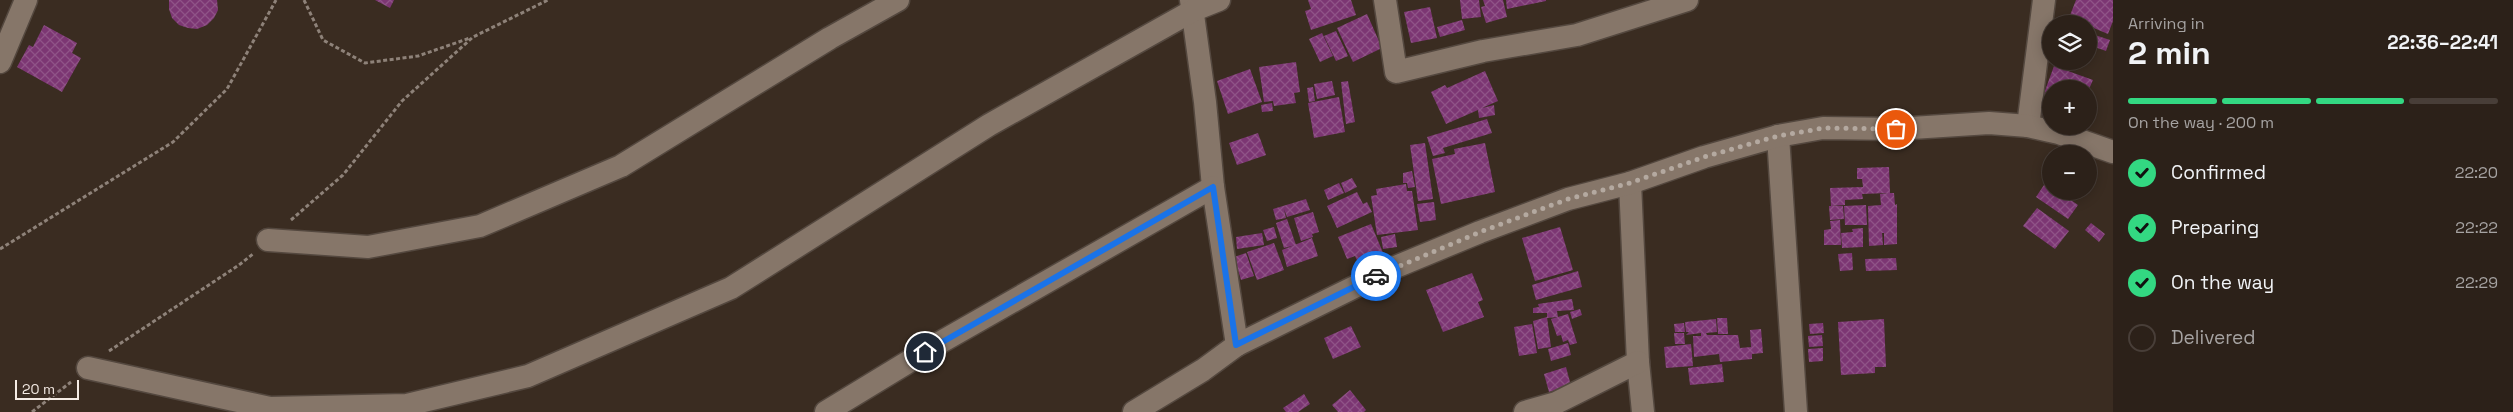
<!DOCTYPE html>
<html lang="en">
<head>
<meta charset="utf-8">
<style>
	:root { --surface:#2c2119; --page:#382e26; --text:#f1f3f6; --muted:#a6a3a2; --line:#483e38; --accent:#33d882 }
	body { margin:0; font-family:"Space Grotesk",sans-serif; background:var(--page); color:var(--text); height:100vh; display:flex; flex-direction:column; font-size:19px; white-space:nowrap }
	* { box-sizing:border-box; margin:0 }
	p { font-size:16px; color:var(--muted) }
	.icon { flex:none; width:28px; height:28px; fill:none; stroke:currentColor; stroke-width:2; stroke-linecap:round; stroke-linejoin:round }
	.map { position:relative; flex:1; overflow:hidden }
	.sheet { display:flex; flex-direction:column; background:var(--surface); width:400px }
	.sheet>* { flex:none }
	.controls { position:absolute; left:2042px; top:15px; display:grid; gap:10px }
	.controls a { display:grid; place-items:center; width:55px; height:55px; border-radius:50%; background:var(--surface); box-shadow:0 2px 12px #0003,0 0 0 1px var(--line); font-size:25px }
	.scale { position:absolute; left:15px; bottom:12px; width:64px; box-sizing:border-box; padding-left:5px; border:2px solid #f5ece5; border-top:0; font-size:14px; line-height:18px; white-space:nowrap; color:#f5ece5; -webkit-text-stroke:4px #3a2c21; paint-order:stroke }
	.pin { position:absolute; display:grid; place-items:center; width:42px; height:42px; color:#fff; margin:-21px; border:2px solid #fff; border-radius:50%; box-shadow:0 1px 5px #0007 }
	.courier { position:absolute; display:grid; place-items:center; width:50px; height:50px; margin:-25px; border:4px solid #1a73e8; border-radius:50%; background:#fff; color:#222; box-shadow:0 1px 6px #0007 }
	.overview em { font-style:normal; font-weight:700 }
	.overview div { display:flex; flex-direction:column-reverse }
	.overview { display:flex; align-items:center; justify-content:space-between; height:85px; padding:0 15px }
	h1 { font-size:32px; font-weight:700; line-height:38px }
	.bar { display:grid; grid-template-columns:repeat(4,1fr); gap:8px 5px; align-content:center; height:60px; padding:0 15px }
	.bar i { height:6px; border-radius:4px; background:var(--line) }
	.bar .current { background:var(--accent) }
	.bar p { grid-column:span 4 }
	ol { padding:0 15px; list-style:none }
	li { display:flex; align-items:center; gap:15px; height:55px }
	li p { margin-inline-start:auto }
	li .icon { padding:5px; border-radius:50%; background:var(--accent); color:#111; stroke-width:4 }
	li:last-child { color:var(--muted) }
	li i { width:28px; height:28px; border:2px solid var(--line); border-radius:50% }
	main { display:flex; flex:1; min-height:0 }
	.map>svg:first-child { display:block }
</style>
</head>
<body>
<main>
<div class="map">
<svg width="2113" height="412" viewBox="0 0 2113 412">
	<defs>
		<pattern id="building-cross-hatch" width="8" height="8" patternUnits="userSpaceOnUse" patternTransform="scale(1.25)"><rect width="8" height="8" fill="#7c3673"/><path d="M0 0l8 8M0 8l8-8" fill="none" stroke="#8f5387"/></pattern>
	</defs>
	<rect width="100%" height="100%" fill="#3a2c21"/>
	<!-- building -->
	<g fill="url(#building-cross-hatch)">
		<path d="M169 0H217L218 10 214 18 207 25 197 29 188 28 179 25 172 18 169 9Z"/>
		<path d="M375 0H394L390 8Z"/>
		<path d="M1308 0H1351L1356 15 1311 30 1305 11 1311 9Z"/>
		<path d="M1460 0H1479L1481 17 1462 19Z"/>
		<path d="M1483 0H1503L1507 17 1486 23 1481 7 1485 6Z"/>
		<path d="M1506 0H1546V1L1507 9Z"/>
		<path d="M2076 0H2113V21L2108 34 2089 26V24L2069 18Z"/>
		<path d="M1430 7 1437 38 1411 43 1404 12Z"/>
		<path d="M1367 14 1382 48 1353 62 1337 28Z"/>
		<path d="M1462 20 1465 30 1440 37 1437 27Z"/>
		<path d="M44 25 77 43 72 53 81 58 62 92 17 67 29 45 33 47Z"/>
		<path d="M1336 31 1348 56 1336 61 1324 36Z"/>
		<path d="M1322 33 1333 56 1320 62 1309 39Z"/>
		<path d="M2089 33 2110 40 2106 51 2089 45Z"/>
		<path d="M1296 62 1300 92 1294 93 1296 103 1274 106 1273 101 1264 102 1259 67Z"/>
		<path d="M2054 66 2093 80 2089 89H2051V102L2042 99Z"/>
		<path d="M1250 69 1262 102 1228 114 1217 81Z"/>
		<path d="M1485 71 1498 101 1482 108 1494 105 1495 115 1479 118 1478 110 1446 124 1431 92 1445 85 1447 88Z"/>
		<path d="M1332 81 1335 95 1317 99 1314 84Z"/>
		<path d="M1348 81 1355 122 1346 124 1341 82Z"/>
		<path d="M1313 87 1315 101 1309 102 1307 88Z"/>
		<path d="M1339 97 1345 132 1314 138 1308 103Z"/>
		<path d="M1272 103 1273 111 1262 112 1261 105Z"/>
		<path d="M1487 119 1492 133 1443 148 1445 153 1433 156 1427 137Z"/>
		<path d="M1258 133 1266 155 1237 165 1229 143Z"/>
		<path d="M1425 143 1433 199 1418 201 1410 145Z"/>
		<path d="M1485 143 1495 192 1441 204 1432 159 1455 154 1454 149Z"/>
		<path d="M1889 167 1890 193H1894L1895 205 1897 204V244L1884 245V233H1882L1883 245 1869 246 1868 206 1881 205 1880 194 1888 193 1862 194 1863 199 1845 200V205L1831 206 1830 188 1863 187 1862 179H1857V168Z"/>
		<path d="M1412 171 1415 187 1408 188 1407 183H1403V173Z"/>
		<path d="M1352 178 1357 187 1345 193 1341 183Z"/>
		<path d="M2046 182 2051 186V191H2058L2078 205 2068 219 2036 197Z"/>
		<path d="M1339 183 1344 193 1328 200 1324 190Z"/>
		<path d="M1406 184 1407 191H1412L1418 230 1377 235 1371 196 1377 195 1376 189Z"/>
		<path d="M1357 192 1363 204 1367 202 1372 212 1337 228 1327 206Z"/>
		<path d="M1306 199 1310 210 1287 217 1284 209 1286 218 1276 220 1273 209Z"/>
		<path d="M1434 202 1436 220 1420 222 1417 204Z"/>
		<path d="M1866 205 1867 225H1845L1844 206Z"/>
		<path d="M1829 206H1843L1844 219 1830 220Z"/>
		<path d="M2037 208 2069 231 2055 249 2023 226Z"/>
		<path d="M1313 212 1319 232 1312 234 1313 237 1301 241 1294 218Z"/>
		<path d="M1287 219 1296 245 1284 248 1276 223Z"/>
		<path d="M1840 220 1841 245H1824V230L1831 229 1830 221Z"/>
		<path d="M2091 223 2105 234 2099 242 2085 230Z"/>
		<path d="M1371 224 1384 255 1359 265 1355 256 1347 259 1338 237Z"/>
		<path d="M1274 227 1277 238 1267 241 1263 230Z"/>
		<path d="M1560 227 1573 270 1535 281 1522 238Z"/>
		<path d="M1863 228V247L1842 248 1841 233 1853 232 1852 229Z"/>
		<path d="M1262 233 1264 245 1237 249 1236 237Z"/>
		<path d="M1395 234 1397 247 1383 249 1381 237Z"/>
		<path d="M1312 238 1318 256 1287 267 1282 250Z"/>
		<path d="M1274 243 1284 270 1257 280 1247 252Z"/>
		<path d="M1246 253 1254 276 1241 280 1234 257Z"/>
		<path d="M1852 253 1853 270 1840 271 1838 254Z"/>
		<path d="M1896 258 1897 270 1866 271 1865 259Z"/>
		<path d="M1578 271 1582 287 1536 300 1532 285Z"/>
		<path d="M1472 273 1483 300 1478 302 1484 317 1443 332 1426 290Z"/>
		<path d="M1572 299 1574 310 1557 311 1558 317 1547 318V313H1533V308L1539 307 1538 304Z"/>
		<path d="M1580 309 1582 315 1572 319 1570 312Z"/>
		<path d="M1568 314 1577 343 1570 345 1568 340 1563 342 1561 335 1557 336 1551 319Z"/>
		<path d="M1547 317 1551 347 1538 349 1533 321Z"/>
		<path d="M1717 318H1727L1728 334H1718Z"/>
		<path d="M1716 319 1717 332 1706 333 1707 335H1738L1740 348 1751 347 1750 330 1761 329 1763 353 1752 354V359L1720 362 1719 354 1694 357 1693 336H1701V333L1686 335 1689 332H1686L1685 322Z"/>
		<path d="M1884 319 1886 367H1875V373L1841 375 1838 322Z"/>
		<path d="M1684 323 1685 332H1675L1674 324Z"/>
		<path d="M1823 323 1824 333 1810 334 1809 324Z"/>
		<path d="M1532 324 1537 353 1519 356 1514 327Z"/>
		<path d="M1351 326 1361 347 1333 359 1324 338Z"/>
		<path d="M1674 333H1684L1685 344H1675Z"/>
		<path d="M1822 335 1823 346 1809 347 1808 336Z"/>
		<path d="M1568 343 1571 355 1551 361 1548 349Z"/>
		<path d="M1691 344 1693 366 1666 368 1664 347Z"/>
		<path d="M1823 348V361L1809 362 1808 349Z"/>
		<path d="M1722 364 1724 382 1690 385 1688 368Z"/>
		<path d="M1566 367 1571 386 1549 392 1544 374Z"/>
		<path d="M1350 390 1366 410 1364 412H1338L1332 405Z"/>
		<path d="M1304 394 1310 404 1298 412H1286L1283 408Z"/>
	</g>
	<g fill="none" stroke-linecap="round" stroke-linejoin="round">
		<!-- street casing -->
		<g stroke="#54483f" stroke-width="25">
			<g id="street">
				<path d="M1191 0 1205 102 1213 187 1237 345"/>
				<path d="M1385 0 1396 72 1483 51 1577 35 1687 0"/>
				<path d="M0 62 26 0"/>
				<path d="M2028 126 2044 0"/>
				<path d="M1778 136 1796 412"/>
				<path d="M1630 183 1638 362 1643 412"/>
				<path d="M268 240 368 247 480 226 621 166 830 38 898 0"/>
				<path d="M88 368 270 408 407 405 528 376 731 288 989 125 1194 10 1219 0"/>
				<path d="M826 412 941 342 1213 187"/>
				<path d="M1134 412 1203 370 1237 345 1393 268 1480 232 1568 199 1630 183 1704 157 1778 136 1823 128 1896 129 1989 123 2028 126 2059 133 2113 152"/>
				<path d="M1525 412 1556 403 1638 362"/>
			</g>
		</g>
		<!-- path -->
		<g stroke="#8e8279" stroke-width="3" stroke-dasharray="4 2.5" stroke-linecap="butt">
			<path d="M304 0 323 40 365 63 418 56 470 38"/>
			<path d="M291 220 343 175 402 101 473 37 548 0"/>
			<path d="M0 249 173 142 227 89 276 0"/>
			<path d="M109 351 239 265 253 254"/>
			<path d="M32 412 71 382"/>
		</g>
		<!-- street -->
		<use href="#street" stroke="#867669" stroke-width="22"/>
	</g>
	<g fill="none" stroke-linecap="round" stroke-linejoin="round">
		<!-- done -->
		<path stroke="#b4a9a0" stroke-width="5" stroke-dasharray="0 9" d="M1376 276 1480 232 1568 199 1630 183 1704 157 1778 136 1824 128 1896 129"/>
		<!-- route -->
		<path stroke="#1a73e8" stroke-width="6" d="M925 352 1213 187 1236 345 1376 276"/>
	</g>
</svg>
<div class="controls">
<a><svg class="icon" aria-label="layers" viewBox="0 0 24 24"><path d="M12 4l9 5-9 5-9-5zM3 14l9 5 9-5"/></svg></a>
<a>+</a>
<a>−</a>
</div>
<div class="scale">20 m</div>
<div class="pin" style="left:1896px;top:129px;background:#ea580c"><svg class="icon" aria-label="bag" viewBox="0 0 24 24"><path d="M5 8h14l-1 12H6zM9 8a3 3 0 0 1 6 0"/></svg></div>
<div class="pin" style="left:925px;top:352px;background:#1f2937"><svg class="icon" aria-label="home" viewBox="0 0 24 24"><path d="M3 11l9-7 9 7M6 9v11h12V9"/></svg></div>
<div class="courier" style="left:1376px;top:276px"><svg class="icon" aria-label="car" viewBox="0 0 24 24"><path d="M5 17H2v-5l4-1 3-4h7l3 4 3 1v5h-3M9 17h6M6 11h13"/><circle cx="7" cy="17" r="2"/><circle cx="17" cy="17" r="2"/></svg></div>
</div>
<section class="sheet">
<div class="overview"><div><h1>2 min</h1><p>Arriving in</p></div><em>22:36–22:41</em></div>
<div class="bar"><i class="current"></i><i class="current"></i><i class="current"></i><i></i><p>On the way · 200 m</p></div>
<ol>
<li><svg class="icon" aria-label="check" viewBox="0 0 24 24"><path d="M5 12l5 5 9-10"/></svg>Confirmed<p>22:20</p></li>
<li><svg class="icon" aria-label="check" viewBox="0 0 24 24"><path d="M5 12l5 5 9-10"/></svg>Preparing<p>22:22</p></li>
<li><svg class="icon" aria-label="check" viewBox="0 0 24 24"><path d="M5 12l5 5 9-10"/></svg>On the way<p>22:29</p></li>
<li><i></i>Delivered</li>
</ol>
</section>
</main>
</body>
</html>
